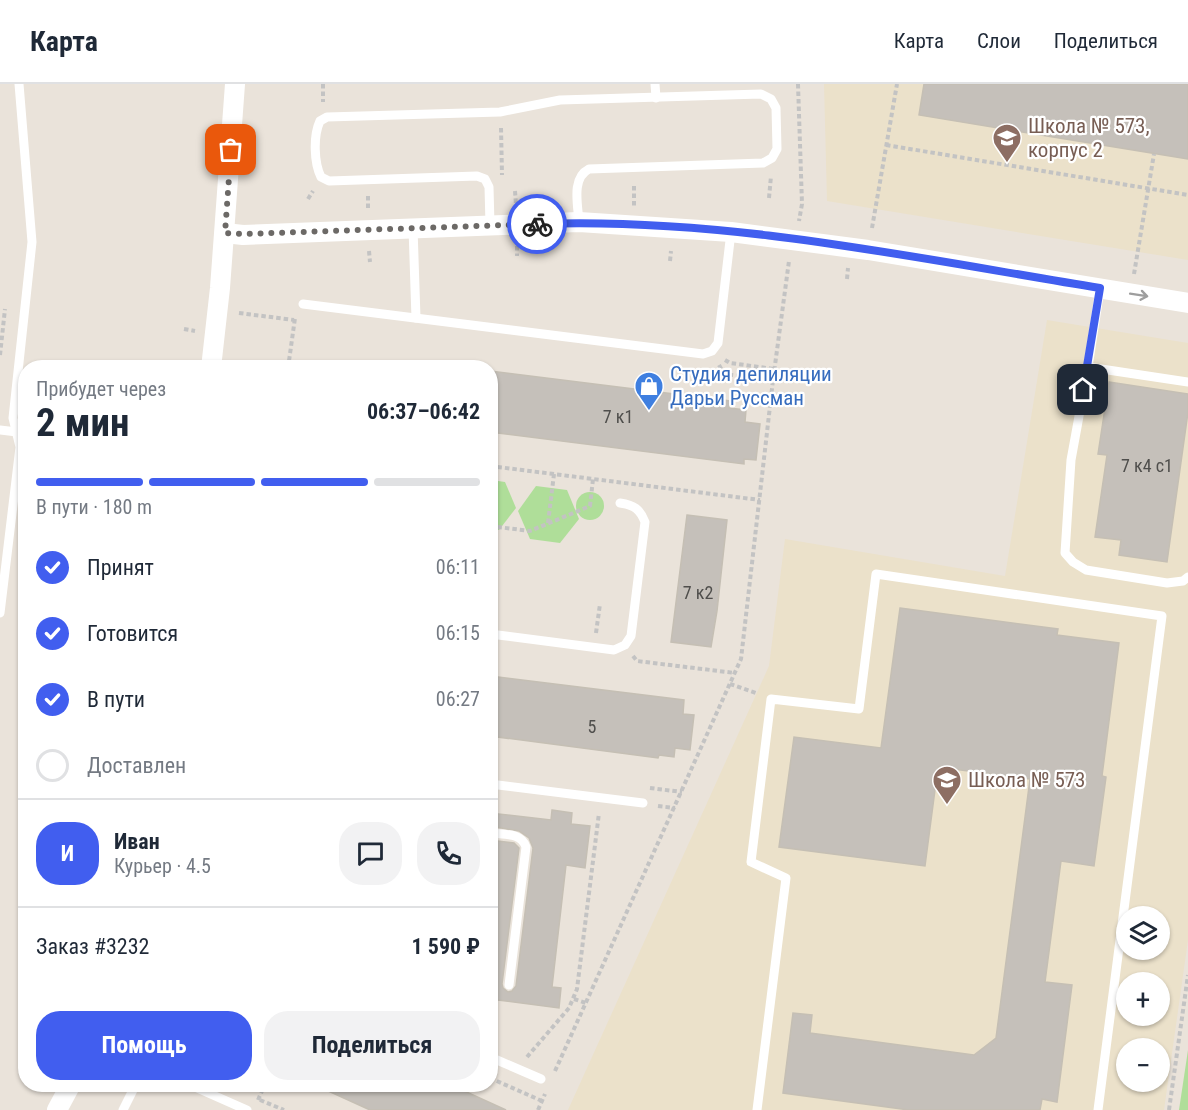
<!DOCTYPE html>
<html lang="ru">
<head>
<meta charset="utf-8">
<style>
	:root { --surface:#fff; --page:#f2f2f3; --text:#1f2937; --muted:#747a83; --line:#e0e1e3; --accent:#415eef }
	body { margin:0; font-family:"Roboto Condensed",sans-serif; background:var(--page); color:var(--text); height:100vh; display:flex; flex-direction:column; font-size:22px; white-space:nowrap }
	* { box-sizing:border-box; margin:0 }
	p { font-size:20px; color:var(--muted) }
	.icon { flex:none; width:33px; height:33px; fill:none; stroke:currentColor; stroke-width:2; stroke-linecap:round; stroke-linejoin:round }
	.map { position:relative; flex:1; overflow:hidden }
	.panel { position:absolute; left:18px; top:276px; width:480px; height:732px; display:flex; flex-direction:column; background:var(--surface); border-radius:24px; box-shadow:0 2px 4px #0004 }
	.panel>* { flex:none }
	.buttons { position:absolute; left:1116px; top:822px; display:grid; gap:12px }
	.buttons a { display:grid; place-items:center; width:54px; height:54px; border-radius:50%; background:var(--surface); box-shadow:0 2px 4px #0004; font-size:30px }
	.pin { position:absolute; display:grid; place-items:center; width:51px; height:51px; color:#fff; margin:-26px; border-radius:12px; box-shadow:0 3px 9px #0006 }
	.courier { position:absolute; display:grid; place-items:center; width:60px; height:60px; margin:-30px; border:4px solid #415eef; border-radius:50%; background:#fff; color:#222; box-shadow:0 2px 8px #0007 }
	.summary em { font-style:normal; font-weight:700 }
	.summary div { display:flex; flex-direction:column-reverse }
	.summary { display:flex; align-items:center; justify-content:space-between; height:102px; padding:0 18px }
	h1 { font-size:39px; font-weight:700; line-height:45px }
	.bar { display:grid; grid-template-columns:repeat(4,1fr); gap:9px 6px; align-content:center; height:72px; padding:0 18px }
	.bar i { height:8px; border-radius:4px; background:var(--line) }
	.bar .current { background:var(--accent) }
	.bar p { grid-column:span 4 }
	.line { display:flex; align-items:center; gap:15px; padding:0 18px; border-top:2px solid var(--line) }
	.line div { flex:1 }
	.round { display:grid; place-items:center; flex:none; width:63px; height:63px; border-radius:24px; background:var(--page) }
	ol { padding:0 18px; list-style:none }
	li { display:flex; align-items:center; gap:18px; height:66px }
	li p { margin-inline-start:auto }
	li .icon { padding:6px; border-radius:50%; background:var(--accent); color:#fff; stroke-width:4 }
	li:last-child { color:var(--muted) }
	li i { width:33px; height:33px; border:3px solid var(--line); border-radius:50% }
	.button { display:flex; gap:12px; margin-top:auto; padding:12px 18px }
	.button a { flex:1; height:69px; border-radius:24px; background:var(--accent); color:#fff; font-size:24px; font-weight:700; line-height:69px; text-align:center }
	.button a+a { background:var(--page); color:var(--text) }
	header { display:flex; align-items:center; gap:36px; box-sizing:border-box; height:84px; padding:0 30px; background:var(--surface); border-bottom:2px solid var(--line) }
	header strong { font-size:28px }
	nav { display:flex; gap:33px; margin-inline-start:auto; font-size:21px }
	.map>svg:first-child { display:block }
</style>
</head>
<body>
<header>
<strong>Карта</strong>
<nav><a>Карта</a><a>Слои</a><a>Поделиться</a></nav>
</header>
<div class="map">
<svg width="1188" height="1026" viewBox="0 0 1188 1026">
	<rect width="100%" height="100%" fill="#eae3da"/>
	<!-- education -->
	<g fill="#ebe1ca" fill-rule="evenodd">
		<path d="M824 0H1188V176L827 117Z"/>
		<path d="M1047 236 1188 259V856L1164 1026H568L769 582 785 455 1005 492ZM1126 832H1160V866H1126ZM1126 898H1160V932H1126ZM1126 964H1160V998H1126Z"/>
	</g>
	<!-- green -->
	<g fill="#afde99">
		<path d="M491 396 505 398 516 424 499 446 491 445Z"/>
		<path d="M536 402 567 406 579 435 560 459 530 455 518 427Z"/>
		<circle cx="590" cy="422" r="14"/>
		<path d="M1188 966V1026H1179Z"/>
	</g>
	<!-- building -->
	<g fill="#c5c0ba" stroke="#c5bfb4" stroke-width="1.5">
		<path d="M924 0H1188V75L919 31Z"/>
		<path d="M490 287 730 317 729 324 746 326 745 338 760 340 756 376 744 375V380L490 348Z"/>
		<path d="M1109 298 1188 310V328L1167 478 1119 471 1121 456 1095 453 1107 371 1098 370Z"/>
		<path d="M687 431 727 436 717 527 711 563 671 558Z"/>
		<path d="M900 524 1058 545 1057 551 1119 559 1102 692 1106 693 1094 782 1061 777 1045 898 1072 901 1057 1018 1042 1015 1040 1026H909L783 1009 793 929 812 931 810 949 974 971 996 954 1030 695 938 683 925 782 779 763 794 653 881 664Z"/>
		<path d="M490 592 684 616 683 630 694 631 690 666 675 664 674 673 659 671 658 674 490 652Z"/>
		<path d="M552 726 572 729 571 740 590 742 585 784 566 781 552 903 561 904 559 924 490 915V756L514 759 519 764 502 900 503 904 508 908 512 907 516 902 533 764 529 754 519 747 490 742V729L551 736Z"/>
		<path d="M313 1000H449L506 1026H370Z"/>
	</g>
	<g fill="none" stroke-linecap="round" stroke-linejoin="round">
		<!-- path -->
		<g stroke="#c3c3c3" stroke-width="4" stroke-dasharray="4.5 3" stroke-linecap="butt">
			<path d="M323 0V18"/>
			<path d="M798 0 802 120 799 137"/>
			<path d="M501 44 502 91"/>
			<path d="M886 61 1188 111"/>
			<path d="M634 102V122"/>
			<path d="M515 107 516 121"/>
			<path d="M368 112V126"/>
			<path d="M769 114 771 92"/>
			<path d="M308 115 313 107"/>
			<path d="M872 144 897 0"/>
			<path d="M517 162V172"/>
			<path d="M369 167 370 178"/>
			<path d="M670 177 671 167"/>
			<path d="M1134 190 1154 70"/>
			<path d="M847 195 848 184"/>
			<path d="M239 229 294 236"/>
			<path d="M184 245 195 247"/>
			<path d="M0 271 5 225"/>
			<path d="M725 276 730 279 774 285"/>
			<path d="M719 281 724 290 773 296"/>
			<path d="M288 284 295 234"/>
			<path d="M490 382 760 416"/>
			<path d="M490 406 494 383"/>
			<path d="M548 439 554 390"/>
			<path d="M490 442 530 447 590 422 593 395"/>
			<path d="M596 549 600 520"/>
			<path d="M633 572 637 577 735 589"/>
			<path d="M730 600 756 609"/>
			<path d="M650 704 682 708"/>
			<path d="M658 722 675 724"/>
			<path d="M574 915 586 919"/>
			<path d="M527 973 569 924 577 905 599 729"/>
			<path d="M555 987 741 575 773 296 789 177"/>
			<path d="M490 994 542 1017"/>
			<path d="M258 1016 265 1000"/>
			<path d="M260 1016 284 1026"/>
			<path d="M538 1026 545 1010"/>
			<path d="M1169 1026 1188 891"/>
		</g>
		<!-- service -->
		<g stroke="#fff" stroke-width="9">
			<path d="M655 0 656 14"/>
			<path d="M490 141 489 103 485 95 477 92 329 97 321 93C314 79 313 52 320 37L327 33 500 28 560 16 761 10 771 15 776 24 777 65 772 74 763 79 589 85C571 94 578 121 579 138"/>
			<path d="M413 144 416 234"/>
			<path d="M303 220 703 270 712 267 718 259 731 148"/>
			<path d="M1088 283 1100 205"/>
			<path d="M1188 298 1088 283 1071 376 1065 469 1073 478 1086 486 1167 499 1183 497 1188 493"/>
			<path d="M0 346 17 348"/>
			<path d="M0 529 20 363 13 334 32 158 19 0"/>
			<path d="M490 550 614 566 625 561 631 552 645 438C640 425 634 421 620 419"/>
			<path d="M490 700 643 719"/>
			<path d="M490 749C504 751 521 748 526 763L509 901"/>
			<path d="M490 973 541 995"/>
			<path d="M188 1000 247 1026"/>
			<path d="M123 1026 136 1000"/>
			<path d="M757 1026 786 794 751 778 771 615 859 625 876 490 1162 532 1098 1026"/>
		</g>
		<!-- minor -->
		<g stroke="#fff" stroke-width="20">
			<path d="M225 149 243 151 579 138 731 148 868 166 1188 219"/>
			<path d="M211 284 220 204 235 0"/>
			<path d="M57 1026 71 1000"/>
		</g>
	</g>
	<!-- one-way arrows -->
	<defs><path id="oneway-shaft" d="M-6 0H5M1.5-3L5.5 0L1.5 3" fill="none" stroke-width="1.6" stroke-linecap="round" stroke-linejoin="round" transform="scale(1.5)"/></defs>
	<use stroke="#9e9e9e" href="#oneway-shaft" transform="translate(1139 211) rotate(9)"/>
	<g fill="none" stroke-linecap="round" stroke-linejoin="round">
		<!-- done -->
		<path stroke="#6c6966" stroke-width="6" stroke-dasharray="0 10.8" d="M231 66 225 149 243 150 537 140"/>
		<!-- route -->
		<path stroke="#415eef" stroke-width="8" d="M537 140C727 133 914 174 1100 204L1083 306"/>
	</g>
	<!-- icons -->
	<defs>
		<g id="school-pin" transform="scale(1.5)"><path d="M0 17L-7.5 6A9.5 9.5 0 1 1 7.5 6Z" fill="#8d6e63" stroke="#fff"/><path d="M0-5L7-2L0 1L-7-2ZM-4 1L0 2.5L4 1V4Q0 6-4 4Z" fill="#fff"/></g>
		<g id="shop-pin" transform="scale(1.5)"><path d="M0 17L-7.5 6A9.5 9.5 0 1 1 7.5 6Z" fill="#3f7fe0" stroke="#fff"/><path d="M-5-2.5h2.3a2.7 3.5 0 0 1 5.4 0H5L5.5 6h-11ZM-1.5-2.5h3a1.5 2.3 0 0 0-3 0Z" fill="#fff"/></g>
	</defs>
	<g fill-rule="evenodd">
		<use href="#school-pin" x="1007" y="54"/>
		<use href="#shop-pin" x="649" y="302"/>
		<use href="#school-pin" x="947" y="696"/>
	</g>
	<g text-anchor="middle" dominant-baseline="central" stroke-width="4.5" stroke-linejoin="round" paint-order="stroke">
		<!-- number labels -->
		<g font-size="18" fill="#4f4e4c">
			<text x="618" y="332">7 к1</text>
			<text x="1147" y="381">7 к4 с1</text>
			<text x="698" y="508">7 к2</text>
			<text x="592" y="642">5</text>
		</g>
		<!-- education labels -->
		<g font-size="21" fill="#785e54" stroke="#fff" text-anchor="start">
			<text x="1028" y="42">Школа № 573,<tspan x="1028" dy="24">корпус 2</tspan></text>
			<text x="968" y="696">Школа № 573</text>
		</g>
		<!-- shop labels -->
		<g font-size="21" fill="#366cbe" stroke="#fff" text-anchor="start">
			<text x="670" y="290">Студия депиляции<tspan x="670" dy="24">Дарьи Руссман</tspan></text>
		</g>
	</g>
</svg>
<div class="buttons">
<a><svg class="icon" aria-label="layers" viewBox="0 0 24 24"><path d="M12 4l9 5-9 5-9-5zM3 14l9 5 9-5"/></svg></a>
<a>+</a>
<a>−</a>
</div>
<div class="pin" style="left:231px;top:66px;background:#ea580c"><svg class="icon" aria-label="bag" viewBox="0 0 24 24"><path d="M5 8h14l-1 12H6zM9 8a3 3 0 0 1 6 0"/></svg></div>
<div class="pin" style="left:1083px;top:306px;background:#1f2937"><svg class="icon" aria-label="home" viewBox="0 0 24 24"><path d="M3 11l9-7 9 7M6 9v11h12V9"/></svg></div>
<div class="courier" style="left:537px;top:140px"><svg class="icon" aria-label="bike" viewBox="0 0 24 24"><circle cx="6" cy="16" r="4"/><circle cx="18" cy="16" r="4"/><path d="M6 16l4-8h5l3 8M10 8l3 8H6M13 5h3"/></svg></div>
<section class="panel">
<div class="summary"><div><h1>2 мин</h1><p>Прибудет через</p></div><em>06:37–06:42</em></div>
<div class="bar"><i class="current"></i><i class="current"></i><i class="current"></i><i></i><p>В пути · 180 m</p></div>
<ol>
<li><svg class="icon" aria-label="check" viewBox="0 0 24 24"><path d="M5 12l5 5 9-10"/></svg>Принят<p>06:11</p></li>
<li><svg class="icon" aria-label="check" viewBox="0 0 24 24"><path d="M5 12l5 5 9-10"/></svg>Готовится<p>06:15</p></li>
<li><svg class="icon" aria-label="check" viewBox="0 0 24 24"><path d="M5 12l5 5 9-10"/></svg>В пути<p>06:27</p></li>
<li><i></i>Доставлен</li>
</ol>
<div class="line" style="height:108px"><b class="round" style="background:var(--accent);color:#fff">И</b><div><b>Иван</b><p>Курьер · 4.5</p></div><a class="round"><svg class="icon" aria-label="chat" viewBox="0 0 24 24"><path d="M4 5h16v11H9l-5 4z"/></svg></a><a class="round"><svg class="icon" aria-label="phone" viewBox="0 0 24 24"><path d="M5 4h4l2 5-3 2q2 4 5 5l2-3 5 2v4C11 20 4 13 5 4z"/></svg></a></div>
<div class="line" style="height:78px"><div>Заказ #3232</div><b>1 590 ₽</b></div>
<div class="button"><a>Помощь</a><a>Поделиться</a></div>
</section>
</div>
</body>
</html>
